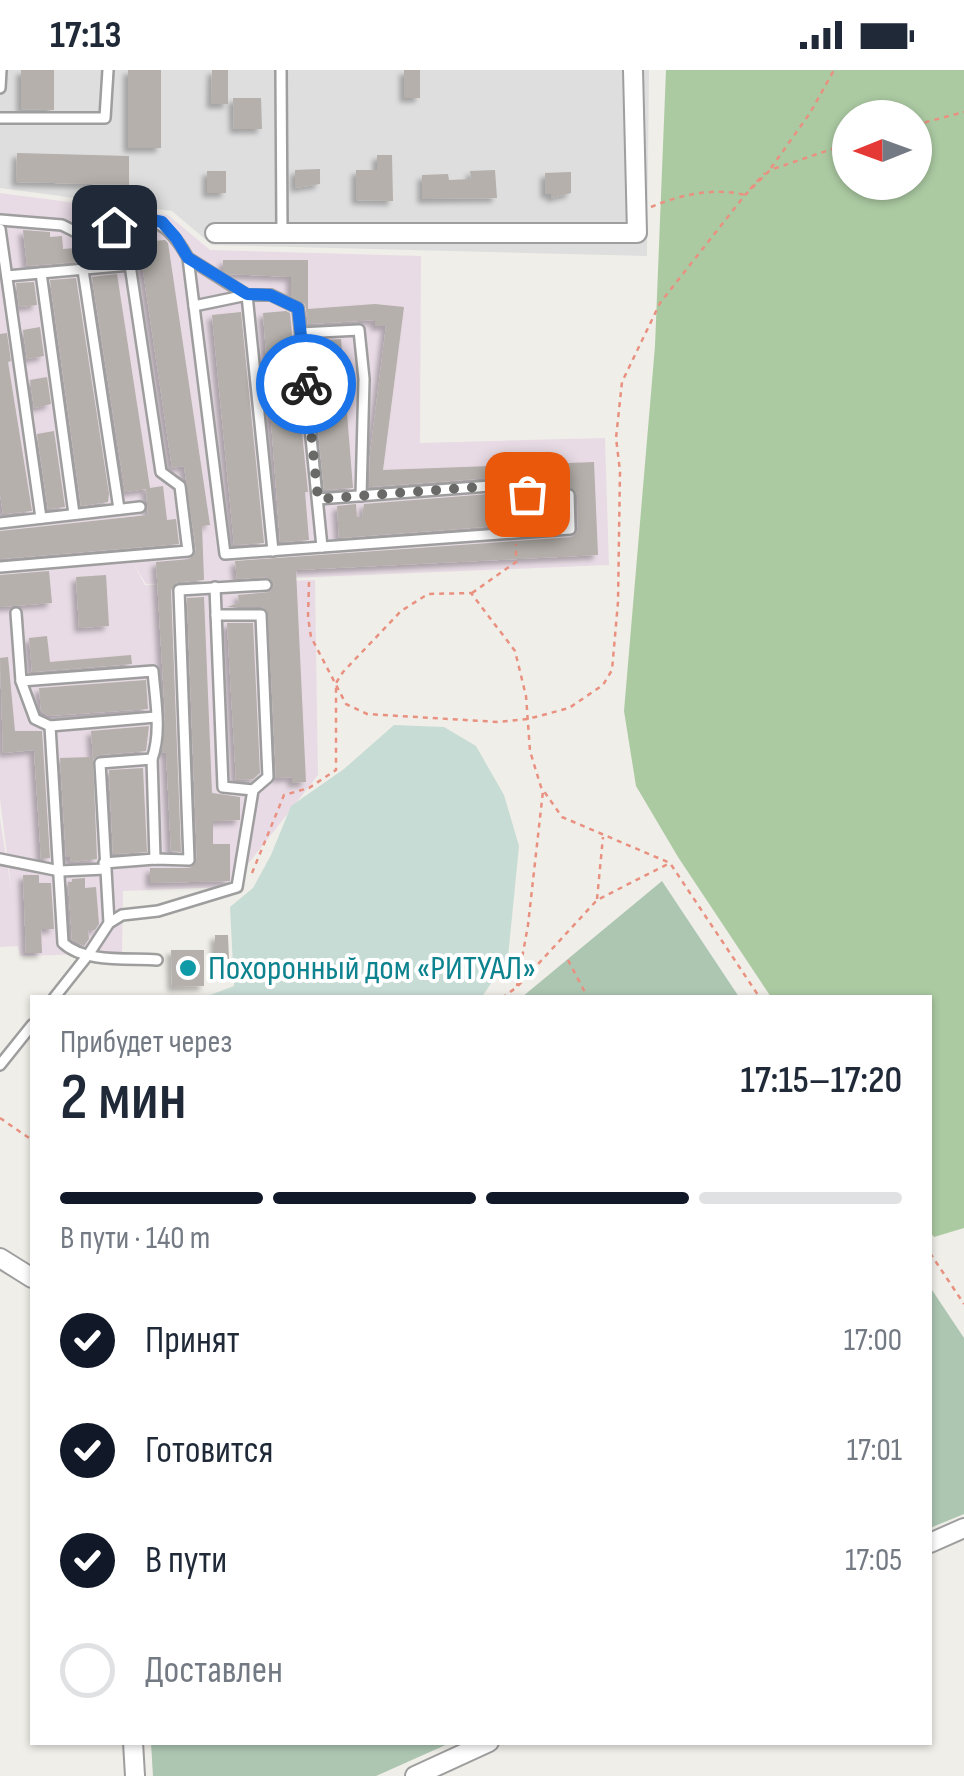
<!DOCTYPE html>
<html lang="ru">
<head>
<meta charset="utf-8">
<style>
	:root { --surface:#fff; --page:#f6f6f7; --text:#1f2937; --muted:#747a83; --line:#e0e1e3; --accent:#111827 }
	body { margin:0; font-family:"Sofia Sans Condensed",sans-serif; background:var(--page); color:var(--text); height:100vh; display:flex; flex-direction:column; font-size:38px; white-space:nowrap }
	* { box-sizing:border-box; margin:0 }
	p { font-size:32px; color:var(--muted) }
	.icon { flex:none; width:55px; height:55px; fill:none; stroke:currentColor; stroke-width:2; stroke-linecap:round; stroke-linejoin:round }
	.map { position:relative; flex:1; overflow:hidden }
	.sheet { position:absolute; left:30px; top:925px; width:902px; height:750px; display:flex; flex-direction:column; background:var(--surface); border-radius:0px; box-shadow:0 2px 8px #0004 }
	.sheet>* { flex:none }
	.needle { width:65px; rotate:269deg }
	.buttons { position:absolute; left:832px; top:30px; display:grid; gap:20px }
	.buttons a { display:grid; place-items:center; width:100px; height:100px; border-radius:50%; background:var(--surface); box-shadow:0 2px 8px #0004; font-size:50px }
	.pin { position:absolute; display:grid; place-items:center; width:85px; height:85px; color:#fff; margin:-42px; border-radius:20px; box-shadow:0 5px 15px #0006 }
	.courier { position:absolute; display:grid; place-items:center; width:100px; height:100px; margin:-50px; border:8px solid #1a73e8; border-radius:50%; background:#fff; color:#222; box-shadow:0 2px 12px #0007 }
	.headline em { font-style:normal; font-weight:600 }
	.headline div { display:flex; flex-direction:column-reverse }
	.headline { display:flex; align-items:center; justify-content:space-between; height:170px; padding:0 30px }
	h1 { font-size:65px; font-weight:600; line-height:75px }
	.bar { display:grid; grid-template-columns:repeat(4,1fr); gap:15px 10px; align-content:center; height:120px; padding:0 30px }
	.bar i { height:12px; border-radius:8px; background:var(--line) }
	.bar .current { background:var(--accent) }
	.bar p { grid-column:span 4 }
	ol { padding:0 30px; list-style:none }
	li { display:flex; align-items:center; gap:30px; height:110px }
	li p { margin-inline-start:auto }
	li .icon { padding:10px; border-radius:50%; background:var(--accent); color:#fff; stroke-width:4 }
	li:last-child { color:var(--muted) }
	li i { width:55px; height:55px; border:5px solid var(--line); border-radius:50% }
	.status { display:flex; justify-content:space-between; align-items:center; height:70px; padding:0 50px; background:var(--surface); direction:ltr }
	.status svg { height:28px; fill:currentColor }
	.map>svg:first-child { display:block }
</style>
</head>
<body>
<div class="status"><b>17:13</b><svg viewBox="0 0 49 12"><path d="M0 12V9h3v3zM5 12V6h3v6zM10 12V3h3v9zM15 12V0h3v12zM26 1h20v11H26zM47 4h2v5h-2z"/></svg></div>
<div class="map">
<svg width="964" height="1706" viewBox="0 0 964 1706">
	<defs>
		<filter id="shadow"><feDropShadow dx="-4.5" dy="4.5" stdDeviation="2.5" flood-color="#0004"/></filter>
	</defs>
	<rect width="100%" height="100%" fill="#f0eee8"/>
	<!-- residential -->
	<path fill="#dedede" d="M0 0H649L647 186 212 175 172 141 0 118Z"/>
	<!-- industrial -->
	<path fill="#e8dbe5" d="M0 123 168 145 210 180 421 186 420 373 605 368 609 495 146 514 133 493 145 515 315 510 318 705 230 817 123 821 122 883 20 886 18 876 0 877V749L12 825 0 729Z"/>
	<!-- forest -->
	<path fill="#abcaa2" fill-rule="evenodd" d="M666 0H964V1158L934 1167 930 1162V928L771 927 678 787 636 716 624 641 655 276ZM850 48H915V112H850Z"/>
	<!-- wetland -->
	<path fill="#c7dcd4" d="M394 655 444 657 476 676 504 725 519 776 508 887 482 927H205L234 916 230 837 253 818 271 785 291 736 344 699Z"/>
	<!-- cemetery -->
	<g fill="#acc6b2">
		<path d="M662 811 739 927H522Z"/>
		<path d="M930 1217 964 1268V1444L930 1458Z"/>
		<path d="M151 1673V1672L450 1673 376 1706H153Z"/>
	</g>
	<!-- building -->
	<g fill="#b5b0ab" filter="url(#shadow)">
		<path d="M21 0H54V40L21 39Z"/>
		<rect x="128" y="0" width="33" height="78"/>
		<path d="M212 0H228V34H211Z"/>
		<rect x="404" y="0" width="16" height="28"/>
		<path d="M233 28H261L262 59H234Z"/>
		<path d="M17 83 129 86V115L16 112Z"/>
		<path d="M377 85H392L393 131 356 130V100H377Z"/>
		<path d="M320 99V114L295 118V100Z"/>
		<path d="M495 100 497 128 422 129V105L448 104 449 110 471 109 470 101Z"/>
		<rect x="207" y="101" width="19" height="22"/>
		<path d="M571 102V123L551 128V124H545V103Z"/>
		<path d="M23 160 50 162V167L62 166 63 179 165 170 168 173 210 455 202 456 204 510 178 512 171 520 181 782 171 781 166 682 162 683 165 645 156 492 190 489 196 480 184 396 172 398 141 187 27 196Z"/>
		<path d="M223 190H308V239L375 234 404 237 383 400 594 392 598 485 296 500 306 712 292 713V707L276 708 268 542 261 537H227L239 533 238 525 270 522 274 514 266 507 237 509 235 491 572 467 578 460 577 425 569 417V409L525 411 517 406 369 417 370 384 386 256H375V250L308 254 305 234 291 226V207L228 204 223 200Z"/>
		<path d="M117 204 150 418 163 416 167 450 176 449 179 474 0 489V461L148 445 146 419 125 422 92 207Z"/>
		<path d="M76 208 109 424 108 432 81 436 50 210Z"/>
		<path d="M34 212 37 235 19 237 16 213Z"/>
		<path d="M286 241 290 243 308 422H305L309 470 280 472 263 243Z"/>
		<path d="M241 242 264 473 234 475 212 245Z"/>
		<path d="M40 257 44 286 27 289 23 260Z"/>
		<path d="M7 263 11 291 8 292 32 441 3 444 0 423V264Z"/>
		<path d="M341 269 353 418 324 420 309 271Z"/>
		<path d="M47 307 51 334 34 338 30 310Z"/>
		<path d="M54 361 65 437 48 439 37 364Z"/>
		<path d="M514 422 519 428 520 435 561 434 562 451 339 468 337 436 356 434 357 447H362L364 434Z"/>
		<path d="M49 501 52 533 0 537V505Z"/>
		<path d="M106 505 109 556 79 558 76 507Z"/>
		<path d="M204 527 212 723 240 727V750L213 751V774H230V811L150 813V798H190L197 791 187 528Z"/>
		<path d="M227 553H253L260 703 253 709 236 710Z"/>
		<path d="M47 566 50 592 131 585 132 594 32 602 29 568Z"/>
		<path d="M8 587 15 661H42L50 788 41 789 34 680 3 683 0 588Z"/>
		<path d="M146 610 148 639 48 646 41 641 39 618Z"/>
		<path d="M149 656 146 681 99 685 93 689 97 789 71 792 70 787H66L60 688 93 687 91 661Z"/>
		<path d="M143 698 147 782 113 784 109 700Z"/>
		<path d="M23 805H39V813H51L54 859H41L42 883H26Z"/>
		<path d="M85 808V818L96 817 99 854 95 860H88L89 869 84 876 72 870 68 812H72V809Z"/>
		<path d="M215 865H228L229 889H215Z"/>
		<path d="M171 880H204V916L172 917Z"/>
	</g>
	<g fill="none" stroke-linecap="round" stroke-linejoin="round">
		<!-- service casing -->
		<g stroke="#9e9e9e" stroke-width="14">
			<g id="service">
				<path d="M281 0 282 163"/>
				<path d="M0 18 1 0"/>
				<path d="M0 48H105L108 0"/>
				<path d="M0 150 62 155 80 164C134 152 157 131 188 188L225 484 570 459 569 425 527 424 517 414 318 429"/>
				<path d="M0 159 41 448"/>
				<path d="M188 188 247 225H271L298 238 322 477"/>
				<path d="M83 200 119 439"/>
				<path d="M41 203 74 444"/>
				<path d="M194 236 247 225 273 481"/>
				<path d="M301 263 359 260 364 309 361 426"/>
				<path d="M0 453 140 437"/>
				<path d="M0 497 188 481 180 416 161 402 130 195 7 206"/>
				<path d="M215 517 223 717 253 720"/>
				<path d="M16 543 21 611 35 649 50 656 156 647"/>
				<path d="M21 611 153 601C155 628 162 662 152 689L155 789"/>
				<path d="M50 656 63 873C84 893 129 888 157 890"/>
				<path d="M0 789 60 801 105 799"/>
				<path d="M104 793 155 789 189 790 179 520 266 515"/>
				<path d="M109 853 122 845 158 841 237 817 253 720 268 707 261 545H216"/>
				<path d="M54 928 88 885 109 853 100 693 152 689"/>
				<path d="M0 995 32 955"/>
			</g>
		</g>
		<!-- minor casing -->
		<g stroke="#9e9e9e" stroke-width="22">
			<g id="minor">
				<path d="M215 163H637L633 0"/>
				<path d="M0 1188 32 1208"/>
				<path d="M930 1473 964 1458"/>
				<path d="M133 1672 135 1706"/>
				<path d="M415 1706 489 1672"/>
			</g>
		</g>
		<!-- path -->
		<g stroke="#e99180" stroke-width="2.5" stroke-dasharray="5 5" stroke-linecap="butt">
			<path d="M915 55 964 42"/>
			<path d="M771 98 810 43 834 0"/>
			<path d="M750 119 765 103"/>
			<path d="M651 137C680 125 714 117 745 125"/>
			<path d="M309 512 308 547 311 567 346 634 367 644 498 652 528 649 569 638 603 615 612 600 618 532 620 401 616 368 622 312 660 233 745 125 770 100 850 73"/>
			<path d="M472 523 516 492V474"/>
			<path d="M252 803 284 725 309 718 336 700V613L343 602 401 541 428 524 471 523 515 581 526 626 530 681 541 717 562 747 670 793 760 928"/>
			<path d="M597 829 603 767"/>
			<path d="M568 890 588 928"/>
			<path d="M517 916 528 855 543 721"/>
			<path d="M502 928 517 917 597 830 670 793"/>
			<path d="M0 1048 32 1070"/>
			<path d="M930 1183 964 1234"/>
		</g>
		<!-- service -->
		<use href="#service" stroke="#fff" stroke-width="9"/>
		<!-- minor -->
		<use href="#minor" stroke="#fff" stroke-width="18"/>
	</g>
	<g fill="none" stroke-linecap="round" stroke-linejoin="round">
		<!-- done -->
		<path stroke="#696967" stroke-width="10" stroke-dasharray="0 18" d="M306 314 318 429 518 414 527 424"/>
		<!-- route -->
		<path stroke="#1a73e8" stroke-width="12" d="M114 157 147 149 162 152 176 168 188 188 247 224 270 225 298 238 306 314"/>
	</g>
	<!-- markers -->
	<circle fill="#0f9aa8" stroke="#fff" stroke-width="4" cx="188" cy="898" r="10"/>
	<g text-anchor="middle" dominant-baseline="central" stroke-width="8" stroke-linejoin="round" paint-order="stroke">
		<!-- culture labels -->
		<g font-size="35" fill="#0d838f" stroke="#fff" text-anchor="start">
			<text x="208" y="898">Похоронный дом «РИТУАЛ»</text>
		</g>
	</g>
</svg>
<div class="buttons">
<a><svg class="needle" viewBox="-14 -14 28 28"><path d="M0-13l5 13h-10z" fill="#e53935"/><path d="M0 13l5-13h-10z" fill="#747a83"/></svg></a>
</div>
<div class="pin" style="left:527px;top:424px;background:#ea580c"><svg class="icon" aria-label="bag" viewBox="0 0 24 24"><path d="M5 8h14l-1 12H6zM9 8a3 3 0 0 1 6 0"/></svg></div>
<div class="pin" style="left:114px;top:157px;background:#1f2937"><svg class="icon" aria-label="home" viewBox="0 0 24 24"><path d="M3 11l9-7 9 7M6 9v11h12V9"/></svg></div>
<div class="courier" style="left:306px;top:314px"><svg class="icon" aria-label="bike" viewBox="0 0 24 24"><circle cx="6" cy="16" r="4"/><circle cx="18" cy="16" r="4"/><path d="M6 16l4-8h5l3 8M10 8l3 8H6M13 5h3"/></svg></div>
<section class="sheet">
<div class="headline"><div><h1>2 мин</h1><p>Прибудет через</p></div><em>17:15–17:20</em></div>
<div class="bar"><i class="current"></i><i class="current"></i><i class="current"></i><i></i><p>В пути · 140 m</p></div>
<ol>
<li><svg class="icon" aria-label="check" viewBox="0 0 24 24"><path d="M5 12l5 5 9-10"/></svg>Принят<p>17:00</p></li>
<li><svg class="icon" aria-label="check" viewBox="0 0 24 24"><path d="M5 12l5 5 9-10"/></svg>Готовится<p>17:01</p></li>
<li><svg class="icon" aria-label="check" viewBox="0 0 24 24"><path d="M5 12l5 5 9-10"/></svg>В пути<p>17:05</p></li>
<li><i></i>Доставлен</li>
</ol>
</section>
</div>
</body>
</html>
